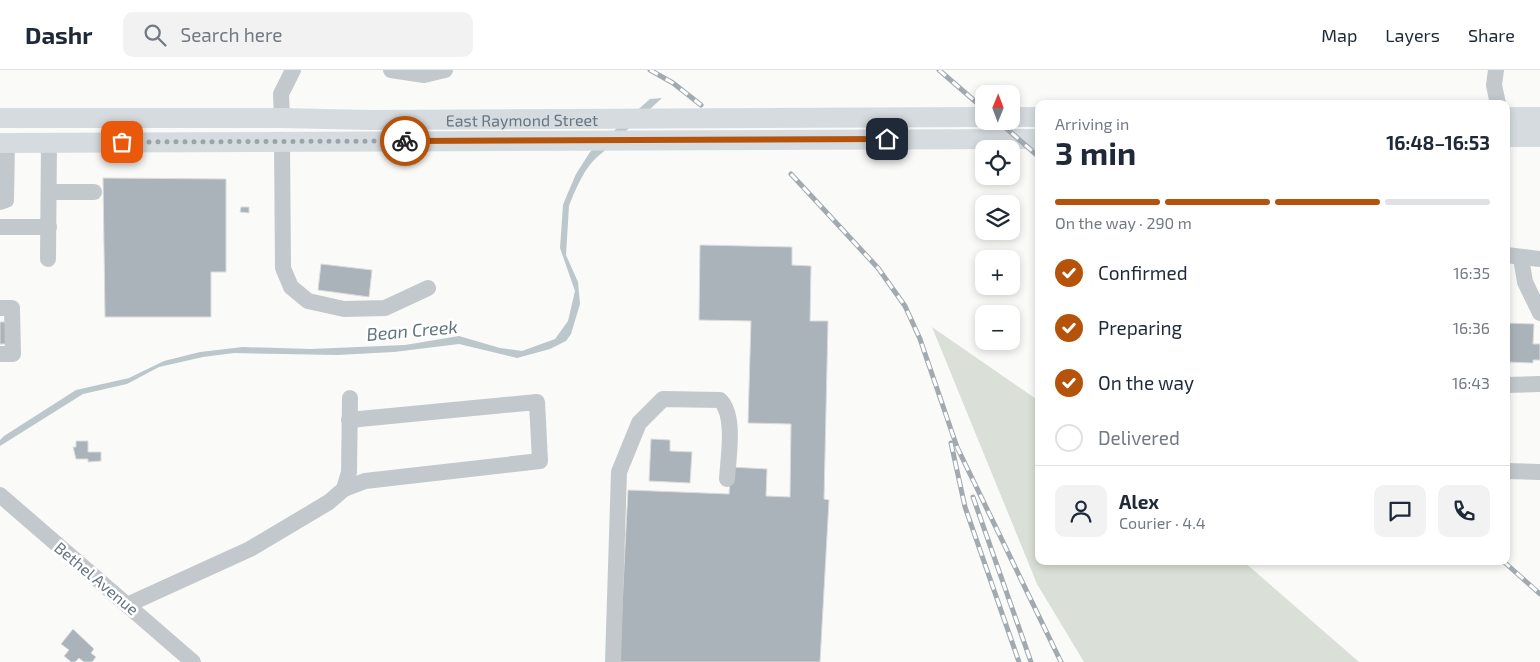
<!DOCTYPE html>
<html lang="en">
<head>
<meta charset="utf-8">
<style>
	:root { --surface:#fff; --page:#f2f2f3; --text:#1f2937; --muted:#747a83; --line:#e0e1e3; --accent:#b45309 }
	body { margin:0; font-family:"Exo 2",sans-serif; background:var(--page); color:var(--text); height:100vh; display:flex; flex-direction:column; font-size:19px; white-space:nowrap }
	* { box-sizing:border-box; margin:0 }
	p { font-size:16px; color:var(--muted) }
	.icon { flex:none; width:28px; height:28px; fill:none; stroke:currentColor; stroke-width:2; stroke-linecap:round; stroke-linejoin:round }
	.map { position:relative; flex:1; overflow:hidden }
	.panel { position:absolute; left:1035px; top:30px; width:475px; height:465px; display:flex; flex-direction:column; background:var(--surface); border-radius:10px; box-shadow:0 2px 8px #0003 }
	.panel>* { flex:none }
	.needle { width:32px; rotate:1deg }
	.controls { position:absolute; left:975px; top:15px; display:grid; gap:10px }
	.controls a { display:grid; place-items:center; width:45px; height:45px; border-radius:10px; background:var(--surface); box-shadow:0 2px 8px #0003; font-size:25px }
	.pin { position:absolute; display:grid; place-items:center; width:42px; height:42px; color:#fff; margin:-21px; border-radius:10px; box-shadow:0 2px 8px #0006 }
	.courier { position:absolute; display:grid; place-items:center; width:50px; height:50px; margin:-25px; border:4px solid #b45309; border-radius:50%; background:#fff; color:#222; box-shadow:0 1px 6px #0007 }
	.summary em { font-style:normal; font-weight:700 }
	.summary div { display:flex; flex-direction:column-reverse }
	.summary { display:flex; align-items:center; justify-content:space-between; height:85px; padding:0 20px }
	h1 { font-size:32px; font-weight:700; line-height:38px }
	.bar { display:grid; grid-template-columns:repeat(4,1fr); gap:8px 5px; align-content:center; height:60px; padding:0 20px }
	.bar i { height:6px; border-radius:4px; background:var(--line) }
	.bar .selected { background:var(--accent) }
	.bar p { grid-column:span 4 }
	.line { display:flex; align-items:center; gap:12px; padding:0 20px; border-top:1px solid var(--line) }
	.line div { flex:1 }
	.round { display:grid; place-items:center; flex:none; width:52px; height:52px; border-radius:10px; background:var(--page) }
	ol { padding:0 20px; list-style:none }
	li { display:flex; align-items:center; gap:15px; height:55px }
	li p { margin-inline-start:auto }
	li .icon { padding:5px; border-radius:50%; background:var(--accent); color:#fff; stroke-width:4 }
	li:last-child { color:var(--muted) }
	li i { width:28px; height:28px; border:2px solid var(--line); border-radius:50% }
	header { display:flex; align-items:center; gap:30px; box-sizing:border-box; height:70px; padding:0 25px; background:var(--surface); border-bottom:1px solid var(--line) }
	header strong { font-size:24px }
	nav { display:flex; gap:28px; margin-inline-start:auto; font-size:18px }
	.search { width:350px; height:45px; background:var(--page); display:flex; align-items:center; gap:12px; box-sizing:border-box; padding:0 18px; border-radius:10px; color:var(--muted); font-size:19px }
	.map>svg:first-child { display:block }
</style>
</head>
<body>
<header>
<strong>Dashr</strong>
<div class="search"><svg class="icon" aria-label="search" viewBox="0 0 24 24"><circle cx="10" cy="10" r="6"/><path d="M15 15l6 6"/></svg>Search here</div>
<nav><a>Map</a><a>Layers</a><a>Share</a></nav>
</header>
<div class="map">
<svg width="1540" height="592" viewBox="0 0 1540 592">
	<rect width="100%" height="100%" fill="#fafaf8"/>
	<!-- green -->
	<path fill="#dadfd7" d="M932 257 1039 331V491H1243L1359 592H1084L1037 514Z"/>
	<!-- water -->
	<path fill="#bbc7cb" d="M662 28 602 83C586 94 576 118 569 136L566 185 578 212 580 234 571 264 566 271 550 279 517 288 459 274 394 282 337 285 234 283 203 287 159 297 127 314 83 324 0 376V370L4 366 76 320 129 308 164 291 200 282 243 277 311 279 405 275 459 266 500 278 522 281 555 269 568 251 575 221 560 178 563 135 567 125 576 104 590 82 650 29Z"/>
	<!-- building -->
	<g fill="#aab3b9" stroke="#dcdcda">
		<path d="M103 108 226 109V202H211V247H105Z"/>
		<path d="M241 137H249V143L240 142Z"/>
		<path d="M700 175 792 177V195L811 196 810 251H828L824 429 829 430 820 592H619L628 420 729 424 731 397 767 399 766 426 790 427 791 354 748 353 751 251 699 250Z"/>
		<path d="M321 194 372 200 369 227 318 220Z"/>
		<rect x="0" y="252" width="6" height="22"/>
		<path d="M1506 253 1534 254 1533 274H1540V290H1533V293L1506 292Z"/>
		<path d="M651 369 670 370V381L692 382 690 413 649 411Z"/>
		<path d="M76 371H88V382H101V391L88 392V389H76L73 377H76Z"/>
		<path d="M73 559 94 579 91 583 96 587 92 592H84L79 588 75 592H71L64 586 69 580 61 574Z"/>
	</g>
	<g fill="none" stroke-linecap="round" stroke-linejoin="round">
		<!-- minor -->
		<g stroke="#c3c8cc" stroke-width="16">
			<path d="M391 0 424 5 445 0"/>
			<path d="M1496 0 1494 15 1498 34"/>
			<path d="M282 48 281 24 293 0"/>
			<path d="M282 72 283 198 291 217 308 231 344 239 385 238 428 218"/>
			<path d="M49 122H94"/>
			<path d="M0 132 6 130 7 73"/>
			<path d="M0 157H49"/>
			<path d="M1506 185 1540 189"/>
			<path d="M1521 188 1525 212 1540 243"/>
			<path d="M48 189 49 72"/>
			<path d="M0 238H12L13 284H0"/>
			<path d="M1506 315 1540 314"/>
			<path d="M1506 401 1540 402"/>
			<path d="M344 419 365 411 540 391 537 332 349 350"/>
			<path d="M0 425 193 592"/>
			<path d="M127 535 250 479 329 432 344 419 349 402 350 328"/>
			<path d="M613 592 619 402 639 353 663 329 720 330C736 345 728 389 727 409"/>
		</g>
		<!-- major -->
		<g stroke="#d6dbdf" stroke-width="20">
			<path d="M1011 47H1039"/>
			<path d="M1506 47H1540"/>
			<path id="s1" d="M0 48H282L370 50 984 47"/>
			<path d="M1506 67H1540"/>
			<path d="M0 73 1039 69"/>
		</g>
		<!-- rail casing -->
		<g stroke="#a2aab0" stroke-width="5">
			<g id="rail">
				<path d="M650 0 673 13 701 35"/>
				<path d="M939 0 984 39"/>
				<path d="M998 51 1039 87"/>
				<path d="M791 104 878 198 905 236 920 269 957 377 1061 592"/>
				<path d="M951 373 965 437 1019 592"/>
				<path d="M973 427 1031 592"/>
				<path d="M1503 491 1540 524"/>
			</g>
		</g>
		<!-- rail -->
		<use href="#rail" stroke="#fff" stroke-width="3" stroke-dasharray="9" stroke-linecap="butt"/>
	</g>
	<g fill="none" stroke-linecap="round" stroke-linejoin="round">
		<!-- done -->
		<path stroke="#99a4ac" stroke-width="5" stroke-dasharray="0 9" d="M122 72 405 71"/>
		<!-- route -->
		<path stroke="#b45309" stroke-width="6" d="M405 71 887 69"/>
	</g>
	<g text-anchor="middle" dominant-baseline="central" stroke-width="5" stroke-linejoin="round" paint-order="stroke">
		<!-- street labels -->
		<g font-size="16" fill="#657683" stroke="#fff">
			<text stroke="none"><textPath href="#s1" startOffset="522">East Raymond Street</textPath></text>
			<text transform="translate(97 508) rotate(40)">Bethel Avenue</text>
		</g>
		<!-- water labels -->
		<g font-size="18" font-style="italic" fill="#60757c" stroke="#fff">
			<text transform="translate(412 260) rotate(-5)">Bean Creek</text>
		</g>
	</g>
</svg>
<div class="controls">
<a><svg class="needle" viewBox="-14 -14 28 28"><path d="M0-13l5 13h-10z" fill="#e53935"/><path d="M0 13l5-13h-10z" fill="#747a83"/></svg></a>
<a><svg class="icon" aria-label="locate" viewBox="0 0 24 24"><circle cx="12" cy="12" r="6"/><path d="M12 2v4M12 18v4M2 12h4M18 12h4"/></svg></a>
<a><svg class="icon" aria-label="layers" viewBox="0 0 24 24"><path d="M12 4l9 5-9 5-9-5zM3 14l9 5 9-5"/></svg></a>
<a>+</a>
<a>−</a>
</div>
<div class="pin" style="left:122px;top:72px;background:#ea580c"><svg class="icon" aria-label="bag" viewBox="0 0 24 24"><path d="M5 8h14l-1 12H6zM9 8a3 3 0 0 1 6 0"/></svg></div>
<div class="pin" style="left:887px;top:69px;background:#1f2937"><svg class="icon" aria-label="home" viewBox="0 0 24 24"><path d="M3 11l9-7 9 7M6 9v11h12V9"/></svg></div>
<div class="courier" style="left:405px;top:71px"><svg class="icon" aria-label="bike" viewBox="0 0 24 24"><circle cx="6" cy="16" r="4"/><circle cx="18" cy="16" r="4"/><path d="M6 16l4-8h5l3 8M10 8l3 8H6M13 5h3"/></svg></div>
<section class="panel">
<div class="summary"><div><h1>3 min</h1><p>Arriving in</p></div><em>16:48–16:53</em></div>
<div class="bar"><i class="selected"></i><i class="selected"></i><i class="selected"></i><i></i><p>On the way · 290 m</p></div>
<ol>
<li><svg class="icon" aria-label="check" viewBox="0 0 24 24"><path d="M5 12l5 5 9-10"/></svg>Confirmed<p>16:35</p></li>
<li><svg class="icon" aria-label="check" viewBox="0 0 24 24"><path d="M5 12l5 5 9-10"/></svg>Preparing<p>16:36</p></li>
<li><svg class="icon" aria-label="check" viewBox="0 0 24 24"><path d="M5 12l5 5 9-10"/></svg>On the way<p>16:43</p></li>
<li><i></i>Delivered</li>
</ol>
<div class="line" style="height:90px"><a class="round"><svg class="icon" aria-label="person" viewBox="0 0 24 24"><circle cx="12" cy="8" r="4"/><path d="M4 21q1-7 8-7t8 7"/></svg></a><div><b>Alex</b><p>Courier · 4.4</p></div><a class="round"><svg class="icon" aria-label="chat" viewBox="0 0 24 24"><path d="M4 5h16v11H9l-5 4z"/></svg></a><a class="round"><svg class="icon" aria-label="phone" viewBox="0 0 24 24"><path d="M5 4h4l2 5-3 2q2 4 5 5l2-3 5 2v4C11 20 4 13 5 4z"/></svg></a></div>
</section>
</div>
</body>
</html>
